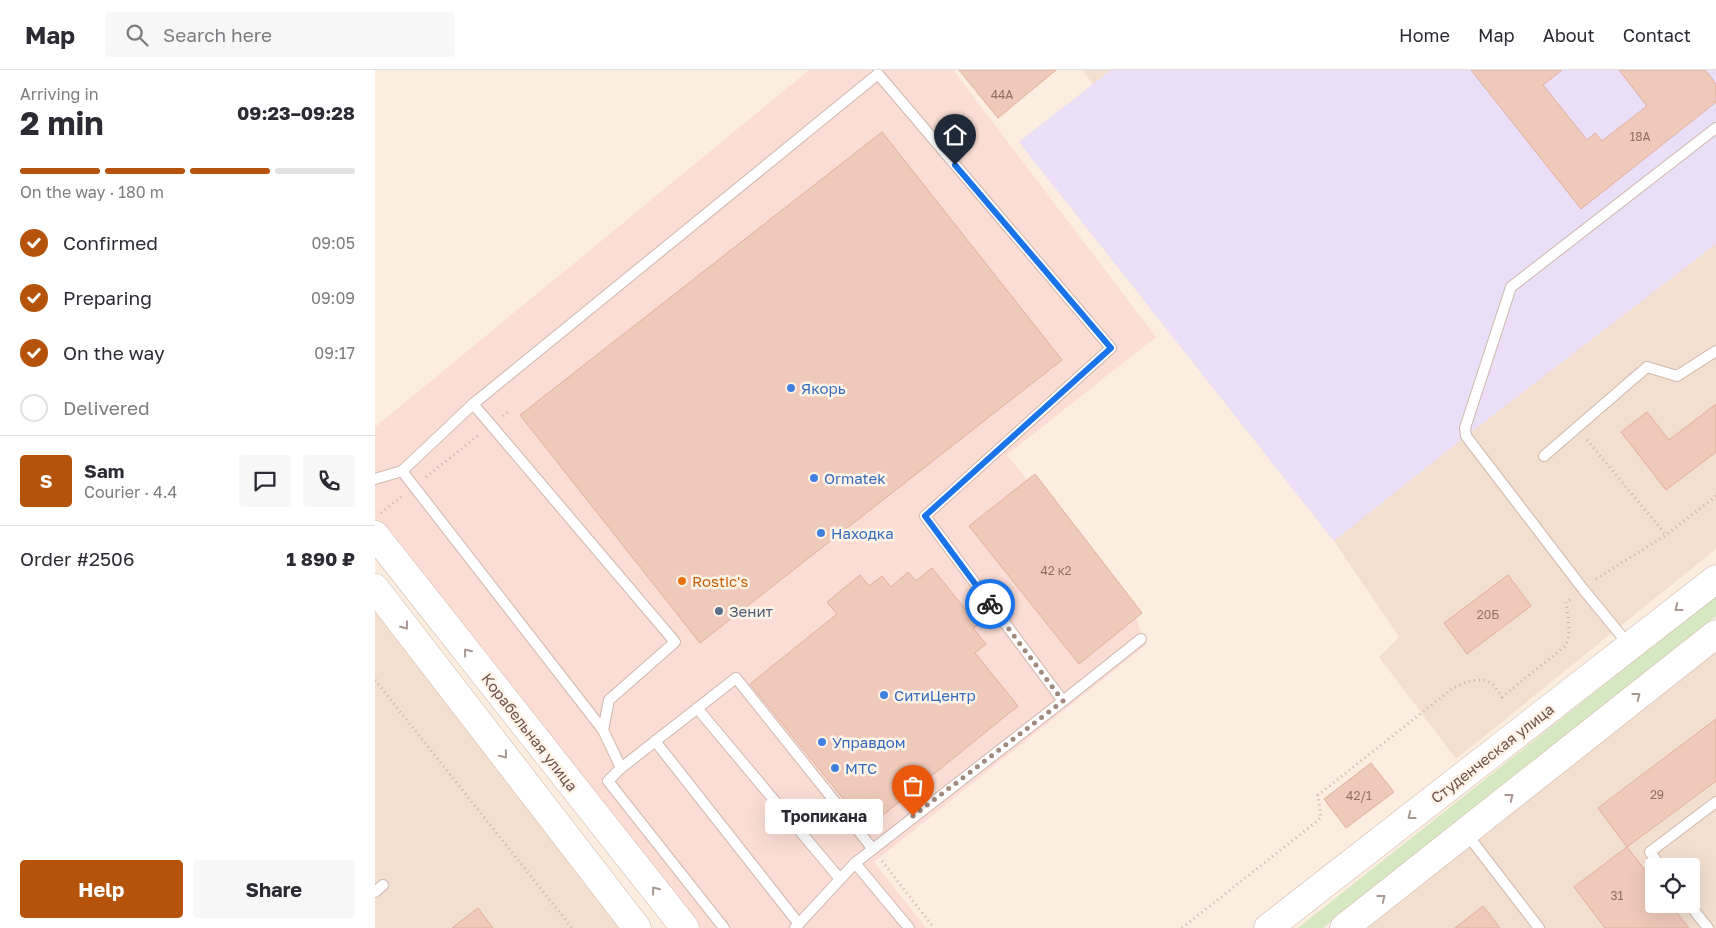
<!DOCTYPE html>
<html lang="en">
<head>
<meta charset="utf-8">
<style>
	:root { --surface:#fff; --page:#f7f7f7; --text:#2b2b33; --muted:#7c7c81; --line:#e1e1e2; --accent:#b45309 }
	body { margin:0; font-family:"Golos Text",sans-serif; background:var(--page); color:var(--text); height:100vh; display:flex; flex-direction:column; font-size:19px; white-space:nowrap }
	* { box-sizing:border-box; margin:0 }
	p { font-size:16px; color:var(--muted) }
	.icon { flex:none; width:28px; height:28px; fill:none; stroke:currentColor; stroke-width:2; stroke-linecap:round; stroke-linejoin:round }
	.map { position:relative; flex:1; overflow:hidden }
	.sheet { display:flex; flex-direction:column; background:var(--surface); width:375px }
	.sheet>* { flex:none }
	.tools { position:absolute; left:1270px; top:788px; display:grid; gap:10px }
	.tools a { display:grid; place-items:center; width:55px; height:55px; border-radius:5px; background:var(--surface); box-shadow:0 5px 20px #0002; font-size:25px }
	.pin { position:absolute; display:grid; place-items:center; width:42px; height:42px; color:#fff; margin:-51px -21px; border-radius:50% 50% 50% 0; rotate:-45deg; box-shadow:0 0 5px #0007 }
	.pin .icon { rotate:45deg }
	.courier { position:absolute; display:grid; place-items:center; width:50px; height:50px; margin:-25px; border:4px solid #1a73e8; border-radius:50%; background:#fff; color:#222; box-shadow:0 1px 6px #0007 }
	.bubble { position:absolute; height:35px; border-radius:5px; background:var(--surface); box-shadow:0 5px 20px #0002; font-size:16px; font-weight:700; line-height:35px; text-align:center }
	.head em { font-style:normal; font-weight:700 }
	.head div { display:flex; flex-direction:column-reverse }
	.head { display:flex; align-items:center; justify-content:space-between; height:85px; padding:0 20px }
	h1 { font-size:32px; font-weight:700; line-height:38px }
	.bar { display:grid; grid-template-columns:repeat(4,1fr); gap:8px 5px; align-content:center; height:60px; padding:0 20px }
	.bar i { height:6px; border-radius:4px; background:var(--line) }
	.bar .current { background:var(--accent) }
	.bar p { grid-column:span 4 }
	.line { display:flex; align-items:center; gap:12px; padding:0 20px; border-top:1px solid var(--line) }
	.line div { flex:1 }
	.round { display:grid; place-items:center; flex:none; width:52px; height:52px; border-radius:5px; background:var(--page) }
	ol { padding:0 20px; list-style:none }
	li { display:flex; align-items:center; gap:15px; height:55px }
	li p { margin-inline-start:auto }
	li .icon { padding:5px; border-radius:50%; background:var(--accent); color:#fff; stroke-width:4 }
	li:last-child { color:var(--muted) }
	li i { width:28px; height:28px; border:2px solid var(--line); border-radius:50% }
	.button { display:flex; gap:10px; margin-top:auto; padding:10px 20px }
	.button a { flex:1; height:58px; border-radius:5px; background:var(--accent); color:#fff; font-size:20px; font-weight:700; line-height:58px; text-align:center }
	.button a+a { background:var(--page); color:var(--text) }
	header { display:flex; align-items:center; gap:30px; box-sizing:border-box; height:70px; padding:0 25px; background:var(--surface); border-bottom:1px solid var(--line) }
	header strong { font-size:24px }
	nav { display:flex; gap:28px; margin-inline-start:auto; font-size:18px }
	.search { width:350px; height:45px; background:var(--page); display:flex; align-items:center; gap:12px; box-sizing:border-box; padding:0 18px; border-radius:5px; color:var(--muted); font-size:19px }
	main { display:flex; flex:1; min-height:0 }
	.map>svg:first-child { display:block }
</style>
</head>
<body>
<header>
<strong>Map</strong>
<div class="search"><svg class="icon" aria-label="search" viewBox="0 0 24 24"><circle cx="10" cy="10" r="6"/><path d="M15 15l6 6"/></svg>Search here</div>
<nav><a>Home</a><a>Map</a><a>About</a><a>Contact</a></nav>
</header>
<main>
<section class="sheet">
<div class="head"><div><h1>2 min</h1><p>Arriving in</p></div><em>09:23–09:28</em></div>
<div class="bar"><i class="current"></i><i class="current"></i><i class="current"></i><i></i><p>On the way · 180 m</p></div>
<ol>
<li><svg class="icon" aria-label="check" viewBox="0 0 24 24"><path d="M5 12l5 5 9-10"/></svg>Confirmed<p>09:05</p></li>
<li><svg class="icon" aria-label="check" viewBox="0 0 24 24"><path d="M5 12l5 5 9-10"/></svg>Preparing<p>09:09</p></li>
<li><svg class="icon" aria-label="check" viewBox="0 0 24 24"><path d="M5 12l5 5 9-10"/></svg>On the way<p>09:17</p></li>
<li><i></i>Delivered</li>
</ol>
<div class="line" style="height:90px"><b class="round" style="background:var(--accent);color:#fff">S</b><div><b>Sam</b><p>Courier · 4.4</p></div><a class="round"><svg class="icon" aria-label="chat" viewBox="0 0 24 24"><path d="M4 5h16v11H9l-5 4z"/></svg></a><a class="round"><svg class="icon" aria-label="phone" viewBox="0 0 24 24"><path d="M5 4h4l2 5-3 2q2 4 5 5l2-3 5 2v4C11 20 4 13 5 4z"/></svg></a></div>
<div class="line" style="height:65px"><div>Order #2506</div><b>1 890 ₽</b></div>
<div class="button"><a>Help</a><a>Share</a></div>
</section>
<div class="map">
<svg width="1341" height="858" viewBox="0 0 1341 858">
	<rect width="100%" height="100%" fill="#fbeee1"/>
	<!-- residential -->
	<g fill="#f2dfd0" fill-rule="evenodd">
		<path d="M707 0H1341V479L1081 689 1004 587 1024 567 959 471 644 72 718 14Z"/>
		<path d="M0 539 251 858H0Z"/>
		<path d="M1341 579V858H987ZM1279 796H1316V834H1279Z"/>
	</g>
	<!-- commercial -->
	<path fill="#fbddd5" d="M434 0H578L781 267 632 385 757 538 771 575 499 792 551 858H312L0 448V357Z"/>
	<!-- education -->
	<path fill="#ebdef7" d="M736 0H1341V174L1091 366 959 471 644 72Z"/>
	<!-- green -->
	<path fill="#d5e8c1" d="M1341 526V546L948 858H923Z"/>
	<!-- building -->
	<g fill="#efcaba" stroke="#e1ae9b">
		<path d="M584 0H681L623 48Z"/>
		<path d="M1096 0H1187L1168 15 1212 70 1220 63 1227 71 1272 36 1244 0H1330L1341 14V32L1206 139Z"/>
		<path d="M507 62 687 290 325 573 145 345Z"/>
		<path d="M1341 334V382L1291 420 1246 362 1272 342 1294 370Z"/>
		<path d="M660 404 767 543 704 594 594 456Z"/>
		<path d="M557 498 603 555 598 558 611 574 600 583 643 636 492 758 375 614 462 544 452 532 485 505 494 516 507 506 516 517 533 502 541 511Z"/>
		<path d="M1133 505 1156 536 1092 584 1069 553Z"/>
		<path d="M1341 649V711L1252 777 1223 738Z"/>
		<path d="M996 693 1019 722 971 758 949 729Z"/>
		<path d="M1252 777 1279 812V834H1295L1314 858H1230L1199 817Z"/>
		<path d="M1108 836 1125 858H1080Z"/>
		<path d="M103 838 118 858H77Z"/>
	</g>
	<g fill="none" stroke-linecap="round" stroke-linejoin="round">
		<!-- lane casing -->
		<g stroke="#ceb7ac" stroke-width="12">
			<g id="lane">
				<path d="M98 334 503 4 736 278 550 446 688 631 480 793 420 858"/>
				<path d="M1169 386 1272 297 1302 306 1341 281"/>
				<path d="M27 401 228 660"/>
				<path d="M0 409 27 401 98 334 116 355 300 572 234 630 228 660 246 698"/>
				<path d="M1254 575 1208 519 1091 366 1090 358 1136 217 1341 58"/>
				<path d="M688 631 766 569"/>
				<path d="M322 638 465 809"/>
				<path d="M280 671 424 854"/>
				<path d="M1091 763 1164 858"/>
				<path d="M480 793 534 858"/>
				<path d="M1285 796 1275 782 1341 732"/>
				<path d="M0 822 8 815"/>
				<path d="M1314 834 1333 858"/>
				<path d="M349 858 233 711 246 698 361 608 497 778"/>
			</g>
		</g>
		<!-- secondary casing -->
		<g stroke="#d1b6a9" stroke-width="29">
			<g id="secondary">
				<path d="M0 465 310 858"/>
				<path d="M0 518 262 858"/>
				<path d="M893 858 1341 509"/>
				<path d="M969 858 1341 564"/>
			</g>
		</g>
		<!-- path -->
		<g stroke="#d4ad9e" stroke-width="3" stroke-dasharray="1 4" stroke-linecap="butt">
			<path d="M128 346 133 342"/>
			<path d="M1212 370 1291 465"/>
			<path d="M51 407 105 364"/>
			<path d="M6 443 27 426"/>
			<path d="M1221 509 1291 465 1341 426"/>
			<path d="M0 610 197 858"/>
			<path d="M507 791 559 858"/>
			<path d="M807 858 946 748 943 725 1078 618C1089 613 1106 605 1117 614 1121 617 1124 623 1127 627L1189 577C1198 567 1192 545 1191 532L1196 529"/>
		</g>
		<!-- lane -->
		<use href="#lane" stroke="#fff" stroke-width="10"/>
		<!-- secondary -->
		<use href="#secondary" stroke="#fff" stroke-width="28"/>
	</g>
	<!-- one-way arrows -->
	<defs><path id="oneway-chevron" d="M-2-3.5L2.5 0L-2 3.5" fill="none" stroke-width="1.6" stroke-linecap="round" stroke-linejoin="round" transform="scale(1.25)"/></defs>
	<g stroke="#aa9892">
		<use href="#oneway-chevron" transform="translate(1303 538) rotate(142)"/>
		<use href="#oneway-chevron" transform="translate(30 556) rotate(52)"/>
		<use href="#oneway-chevron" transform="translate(92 582) rotate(-128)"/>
		<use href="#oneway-chevron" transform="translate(1262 626) rotate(-38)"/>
		<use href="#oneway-chevron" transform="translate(129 685) rotate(52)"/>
		<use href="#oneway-chevron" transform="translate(1135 727) rotate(-38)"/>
		<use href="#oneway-chevron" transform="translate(1036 746) rotate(142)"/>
		<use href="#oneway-chevron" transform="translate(280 820) rotate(-128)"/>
		<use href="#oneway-chevron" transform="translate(1007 828) rotate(-38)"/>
	</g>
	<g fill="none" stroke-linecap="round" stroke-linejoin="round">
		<!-- done -->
		<path stroke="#a1897e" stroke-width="5" stroke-dasharray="0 9" d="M538 746 688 631 615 534"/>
		<!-- route -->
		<path stroke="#1a73e8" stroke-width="6" d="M580 95 736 278 550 446 615 534"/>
	</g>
	<!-- markers -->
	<g fill="#3f7fe0" stroke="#fef3e7" stroke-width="2">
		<circle cx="416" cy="318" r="5"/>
		<circle cx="439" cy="408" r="5"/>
		<circle cx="446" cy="463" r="5"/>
		<circle cx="509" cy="625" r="5"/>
		<circle cx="447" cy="672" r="5"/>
		<circle cx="460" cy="698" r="5"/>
	</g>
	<circle fill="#e8710a" stroke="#fef3e7" stroke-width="2" cx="307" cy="511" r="5"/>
	<circle fill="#5c6f8a" stroke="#fef3e7" stroke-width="2" cx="344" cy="541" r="5"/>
	<g text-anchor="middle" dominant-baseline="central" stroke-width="5" stroke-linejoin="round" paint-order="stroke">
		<!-- number labels -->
		<g font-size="12" fill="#907165">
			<text x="627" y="24">44А</text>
			<text x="1265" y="66">18А</text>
			<text x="681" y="500">42 к2</text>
			<text x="1113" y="544">20Б</text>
			<text x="1282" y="724">29</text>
			<text x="984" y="725">42/1</text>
			<text x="1242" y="825">31</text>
		</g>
		<!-- shop labels -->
		<g font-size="15" fill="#366cbe" stroke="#fef3e7" text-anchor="start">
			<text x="426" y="318">Якорь</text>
			<text x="449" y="408">Ormatek</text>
			<text x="456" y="463">Находка</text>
			<text x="519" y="625">СитиЦентр</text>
			<text x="457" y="672">Управдом</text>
			<text x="470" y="698">МТС</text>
		</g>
		<!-- food labels -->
		<g font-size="15" fill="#c56008" stroke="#fef3e7" text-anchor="start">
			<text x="317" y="511">Rostic's</text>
		</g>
		<!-- service labels -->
		<g font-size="15" fill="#4e5e75" stroke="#fef3e7" text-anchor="start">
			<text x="354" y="541">Зенит</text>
		</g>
		<!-- street labels -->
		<g font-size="15" fill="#715349" stroke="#fef3e7">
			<text transform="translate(155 662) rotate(52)">Корабельная улица</text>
			<text transform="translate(1117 683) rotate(-38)">Студенческая улица</text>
		</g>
	</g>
</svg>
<div class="tools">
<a><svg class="icon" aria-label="locate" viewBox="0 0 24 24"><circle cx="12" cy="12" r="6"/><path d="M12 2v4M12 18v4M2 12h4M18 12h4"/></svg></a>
</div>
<div class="pin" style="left:538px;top:746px;background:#ea580c"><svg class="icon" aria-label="bag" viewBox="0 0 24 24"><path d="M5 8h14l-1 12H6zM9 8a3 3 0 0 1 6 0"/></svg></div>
<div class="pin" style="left:580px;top:95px;background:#1f2937"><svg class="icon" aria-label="home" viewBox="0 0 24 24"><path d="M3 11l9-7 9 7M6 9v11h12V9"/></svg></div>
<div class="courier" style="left:615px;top:534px"><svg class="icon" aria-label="bike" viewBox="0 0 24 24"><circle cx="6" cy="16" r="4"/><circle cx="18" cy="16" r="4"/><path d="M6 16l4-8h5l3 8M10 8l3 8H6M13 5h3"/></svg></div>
<div class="bubble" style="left:390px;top:729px;width:118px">Тропикана</div>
</div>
</main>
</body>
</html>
